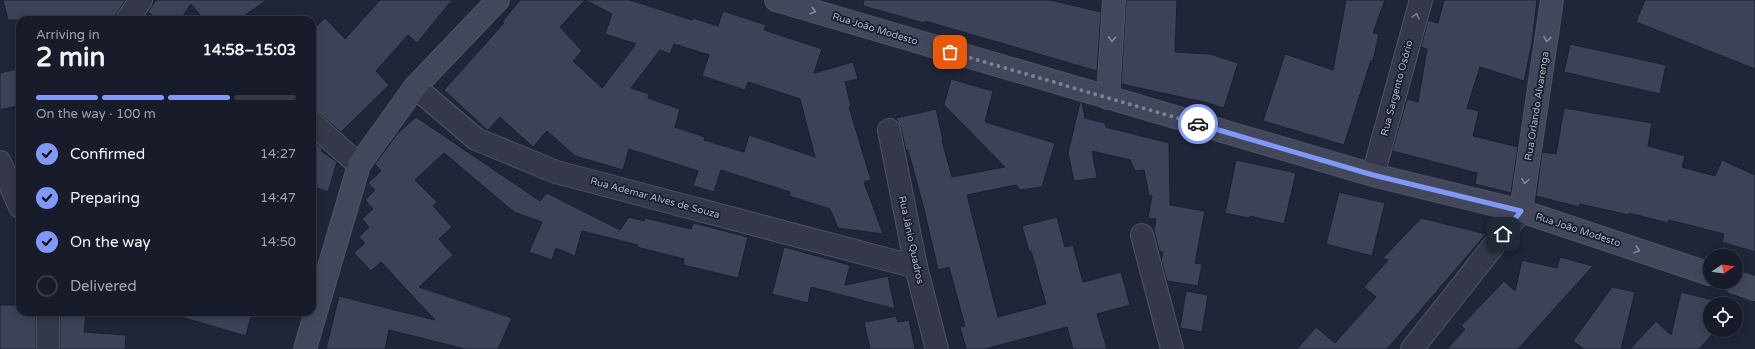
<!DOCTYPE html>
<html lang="en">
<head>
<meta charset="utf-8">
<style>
	:root { --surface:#181c2a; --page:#212532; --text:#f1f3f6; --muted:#9fa1a8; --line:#363a47; --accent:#8099f8 }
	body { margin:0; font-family:"Varela Round",sans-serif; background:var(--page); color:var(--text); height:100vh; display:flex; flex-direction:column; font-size:15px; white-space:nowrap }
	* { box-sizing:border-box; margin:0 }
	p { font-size:13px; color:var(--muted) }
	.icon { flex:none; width:22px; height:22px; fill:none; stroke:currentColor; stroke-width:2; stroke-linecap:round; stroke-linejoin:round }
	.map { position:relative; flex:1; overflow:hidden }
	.side { position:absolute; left:16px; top:16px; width:300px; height:300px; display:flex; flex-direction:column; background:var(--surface); border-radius:12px; box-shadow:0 2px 10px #0003,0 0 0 1px var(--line) }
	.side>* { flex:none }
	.needle { width:26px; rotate:77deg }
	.tools { position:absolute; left:1703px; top:249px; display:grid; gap:8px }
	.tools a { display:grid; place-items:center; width:40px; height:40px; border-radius:50%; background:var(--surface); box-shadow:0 2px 10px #0003,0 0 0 1px var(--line); font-size:20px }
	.pin { position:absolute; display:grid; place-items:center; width:34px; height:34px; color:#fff; margin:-17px; border-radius:8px; box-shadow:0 2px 6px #0006 }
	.courier { position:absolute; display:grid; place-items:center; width:40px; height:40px; margin:-20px; border:3px solid #8099f8; border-radius:50%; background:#fff; color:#222; box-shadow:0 1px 5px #0007 }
	.headline em { font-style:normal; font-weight:800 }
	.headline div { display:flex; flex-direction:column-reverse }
	.headline { display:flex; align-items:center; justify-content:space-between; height:68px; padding:0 20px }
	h1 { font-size:26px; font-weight:800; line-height:30px }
	.bar { display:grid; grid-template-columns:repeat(4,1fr); gap:6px 4px; align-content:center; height:48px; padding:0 20px }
	.bar i { height:5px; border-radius:3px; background:var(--line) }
	.bar .on { background:var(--accent) }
	.bar p { grid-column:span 4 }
	ol { padding:0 20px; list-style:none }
	li { display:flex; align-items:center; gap:12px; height:44px }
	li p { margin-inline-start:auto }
	li .icon { padding:4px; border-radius:50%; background:var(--accent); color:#111; stroke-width:4 }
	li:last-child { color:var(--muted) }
	li i { width:22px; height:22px; border:2px solid var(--line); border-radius:50% }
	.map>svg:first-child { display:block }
</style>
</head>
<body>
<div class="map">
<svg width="1755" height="349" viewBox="0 0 1755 349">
	<rect width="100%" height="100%" fill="#202638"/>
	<!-- building -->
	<g fill="#3c4358" stroke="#1b202f" fill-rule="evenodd">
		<path d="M3 0H126L112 20H8Z"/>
		<path d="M156 0H267L238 20H204L191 4 180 20H159L148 12Z"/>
		<path d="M380 0H452L417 43 408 35 376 71 389 85 341 132 320 114 312 111V30L325 18 345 39Z"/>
		<path d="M520 0H630L692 20 693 18 718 26 723 11 766 25 764 30 822 49 814 73 853 62 858 79 845 82 851 107H849L871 180 864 182 883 234 838 228 830 209 789 196 790 192 721 170 714 192 693 186 698 171 629 149 623 170 575 156 547 131 533 147 500 117 488 130H487L444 90 504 23 502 22ZM585 0 612 14 605 34 636 44 602 88 573 61 582 51 560 27ZM674 44 709 55 702 76 745 90 748 82 800 99 815 157 749 135 744 152 704 140 705 137 675 127 680 109 648 98 649 94 631 88 660 50 670 54Z"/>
		<path d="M864 0H1050L1101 12 1097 71 925 21 924 23 863 6Z"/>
		<path d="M1126 0H1177L1175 52 1210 54 1238 63 1224 108 1204 102 1121 84Z"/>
		<path d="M1346 0H1385L1373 33 1379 34 1373 61 1371 60 1344 145 1263 121 1285 54 1333 70Z"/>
		<path d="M1444 0H1537L1532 43 1524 81 1480 67 1467 108 1479 111 1473 136 1518 147 1511 193 1475 184 1477 173 1392 151 1407 99 1418 102 1427 49 1421 47 1428 20 1438 23Z"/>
		<path d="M1645 0H1755V69L1636 22Z"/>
		<path d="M1570 44 1666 65 1660 94 1564 72Z"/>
		<path d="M20 68V105L0 110V73Z"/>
		<path d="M951 79 993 91 985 122 1055 143 1042 187 1020 190 1016 185 967 195 998 317 1046 304 1031 251H1029L1022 226 1057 217 1065 247 1073 245 1083 282 1121 272 1130 305 1097 314 1107 349H1073L1067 327 985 349H966L960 327 965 326 949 267 938 270 924 209 908 150 906 151 901 128 896 118 936 109 943 140 942 141 952 177 1005 167 944 105Z"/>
		<path d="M1080 102 1082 103 1085 118 1105 123 1106 127 1169 143 1170 205 1205 211 1195 263 1202 264 1198 286 1167 281 1161 260 1163 252 1159 251 1154 231 1156 219 1148 218 1152 196 1149 195 1144 170 1135 171 1130 160 1092 151 1097 178 1074 181 1068 153Z"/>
		<path d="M1564 108 1652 123 1648 146 1685 156 1682 167 1715 176 1722 160 1755 175V252L1722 242 1724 234 1669 220 1668 223 1629 213V215L1580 204 1579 207 1536 196 1542 152 1556 154Z"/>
		<path d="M416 117 540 201 547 193 620 230 629 217 644 221 645 218 691 229 693 223 748 237 738 278 683 265 684 259 637 247 638 245 582 231 575 256 556 248 552 260 529 252 542 222 514 212 444 153 415 180 437 202 433 206 452 227 439 239 453 255 419 287 512 318 498 349H465L389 330 385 349H326L339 296 435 320 381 262 371 271 354 253 365 243 359 237 369 227 362 219 373 209 365 200 375 190 368 183 381 171 375 164 398 133Z"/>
		<path d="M312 140 323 149 321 151 337 162 328 192 312 186Z"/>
		<path d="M1236 160 1296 173 1284 224 1250 216 1249 218 1225 213Z"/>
		<path d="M1339 192 1385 203 1372 256 1326 244Z"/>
		<path d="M1421 218 1486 234 1387 349H1297L1316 327 1335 343 1376 297 1364 287 1388 260 1383 258Z"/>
		<path d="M784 247 850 265 845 285 888 276 895 309 811 287 808 303 772 294Z"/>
		<path d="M1560 257 1593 266 1518 349H1447L1465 329 1461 326 1504 281 1515 291 1522 260 1557 268Z"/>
		<path d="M1612 287 1635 292 1621 349H1584L1573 341Z"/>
		<path d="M1186 291 1208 295 1202 332 1180 328Z"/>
		<path d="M1681 292 1729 304H1710V330H1722L1721 337 1712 335 1699 349H1630L1656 321 1671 335Z"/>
		<path d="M0 305H20V312H36V349H0Z"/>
		<path d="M60 312H86L84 332 126 335 125 349H60Z"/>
		<path d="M182 312H239L251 316 246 336 181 317Z"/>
		<path d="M896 316 898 322 909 320 915 349H870L864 322Z"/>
	</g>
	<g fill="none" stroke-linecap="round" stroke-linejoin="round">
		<!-- street casing -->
		<g stroke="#4e5363" stroke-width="24">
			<g id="street">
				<path d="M127 20 141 0"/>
				<path d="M415 87 476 139 556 172 916 267"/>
				<path d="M312 123 359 165"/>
				<path d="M889 130 916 267 937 349"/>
				<path d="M0 162 20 207"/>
				<path d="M1373 175 1421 0"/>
				<path d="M1142 235 1172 349"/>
				<path d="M48 312V349"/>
				<path d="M1412 349 1521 211"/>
			</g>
		</g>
		<!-- secondary casing -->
		<g stroke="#4e5363" stroke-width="24">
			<g id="secondary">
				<path d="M776 0 1373 175 1521 211 1710 274"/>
				<path d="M1108 98 1114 0"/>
				<path d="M1521 211 1552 0"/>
				<path d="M1735 282 1755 289"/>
				<path d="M305 349 359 165 415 87 498 0"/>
			</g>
		</g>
		<!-- street -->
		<use href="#street" stroke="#343848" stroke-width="22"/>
		<!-- secondary -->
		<use href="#secondary" stroke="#42475b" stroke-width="22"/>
	</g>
	<!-- one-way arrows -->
	<defs><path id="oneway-chevron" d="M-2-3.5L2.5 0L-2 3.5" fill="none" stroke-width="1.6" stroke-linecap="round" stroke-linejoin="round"/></defs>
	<g stroke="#83889b">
		<use href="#oneway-chevron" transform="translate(813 11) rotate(17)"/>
		<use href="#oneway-chevron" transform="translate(1112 39) rotate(93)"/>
		<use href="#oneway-chevron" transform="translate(1547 39) rotate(99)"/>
		<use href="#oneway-chevron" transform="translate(1525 181) rotate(99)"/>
		<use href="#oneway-chevron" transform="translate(1637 250) rotate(18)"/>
	</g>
	<use stroke="#777c8d" href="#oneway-chevron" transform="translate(1416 16) rotate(-75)"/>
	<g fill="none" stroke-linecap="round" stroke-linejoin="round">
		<!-- done -->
		<path stroke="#7c8294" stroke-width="4" stroke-dasharray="0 7.2" d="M950 52 1198 124"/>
		<!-- route -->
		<path stroke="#8099f8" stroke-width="5" d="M1198 124 1373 175 1521 211 1503 234"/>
	</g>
	<g text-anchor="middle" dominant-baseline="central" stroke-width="3.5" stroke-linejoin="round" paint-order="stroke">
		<!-- street labels -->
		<g font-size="10" fill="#aeb3c5" stroke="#191e2c">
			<text transform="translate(875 29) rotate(17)">Rua João Modesto</text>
			<text transform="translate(1397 88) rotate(-75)">Rua Sargento Osório</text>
			<text transform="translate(1537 106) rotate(-81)">Rua Orlando Alvarenga</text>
			<text transform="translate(655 198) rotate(15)">Rua Ademar Alves de Souza</text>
			<text transform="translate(1578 230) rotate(18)">Rua João Modesto</text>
			<text transform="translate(911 240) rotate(78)">Rua Jânio Quadros</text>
		</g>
	</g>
</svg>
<div class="tools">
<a><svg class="needle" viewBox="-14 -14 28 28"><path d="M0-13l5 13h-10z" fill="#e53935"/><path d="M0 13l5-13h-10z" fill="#9fa1a8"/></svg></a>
<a><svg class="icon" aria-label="locate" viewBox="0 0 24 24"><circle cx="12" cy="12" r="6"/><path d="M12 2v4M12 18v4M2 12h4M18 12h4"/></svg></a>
</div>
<div class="pin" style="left:950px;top:52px;background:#ea580c"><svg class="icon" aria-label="bag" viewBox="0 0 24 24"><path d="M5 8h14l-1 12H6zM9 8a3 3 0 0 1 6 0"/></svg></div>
<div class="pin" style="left:1503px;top:234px;background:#1f2937"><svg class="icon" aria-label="home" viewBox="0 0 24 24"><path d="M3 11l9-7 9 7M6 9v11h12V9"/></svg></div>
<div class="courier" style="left:1198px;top:124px"><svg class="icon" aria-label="car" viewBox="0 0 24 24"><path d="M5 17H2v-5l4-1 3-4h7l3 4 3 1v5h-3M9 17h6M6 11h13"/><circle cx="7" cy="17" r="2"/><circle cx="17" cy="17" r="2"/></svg></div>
<section class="side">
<div class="headline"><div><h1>2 min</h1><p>Arriving in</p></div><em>14:58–15:03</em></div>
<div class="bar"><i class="on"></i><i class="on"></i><i class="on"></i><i></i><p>On the way · 100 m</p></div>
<ol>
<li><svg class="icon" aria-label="check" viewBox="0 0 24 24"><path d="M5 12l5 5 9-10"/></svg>Confirmed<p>14:27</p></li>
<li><svg class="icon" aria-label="check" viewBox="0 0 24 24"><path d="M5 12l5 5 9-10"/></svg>Preparing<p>14:47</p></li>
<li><svg class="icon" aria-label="check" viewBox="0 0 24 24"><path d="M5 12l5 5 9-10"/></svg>On the way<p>14:50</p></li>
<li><i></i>Delivered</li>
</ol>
</section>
</div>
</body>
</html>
